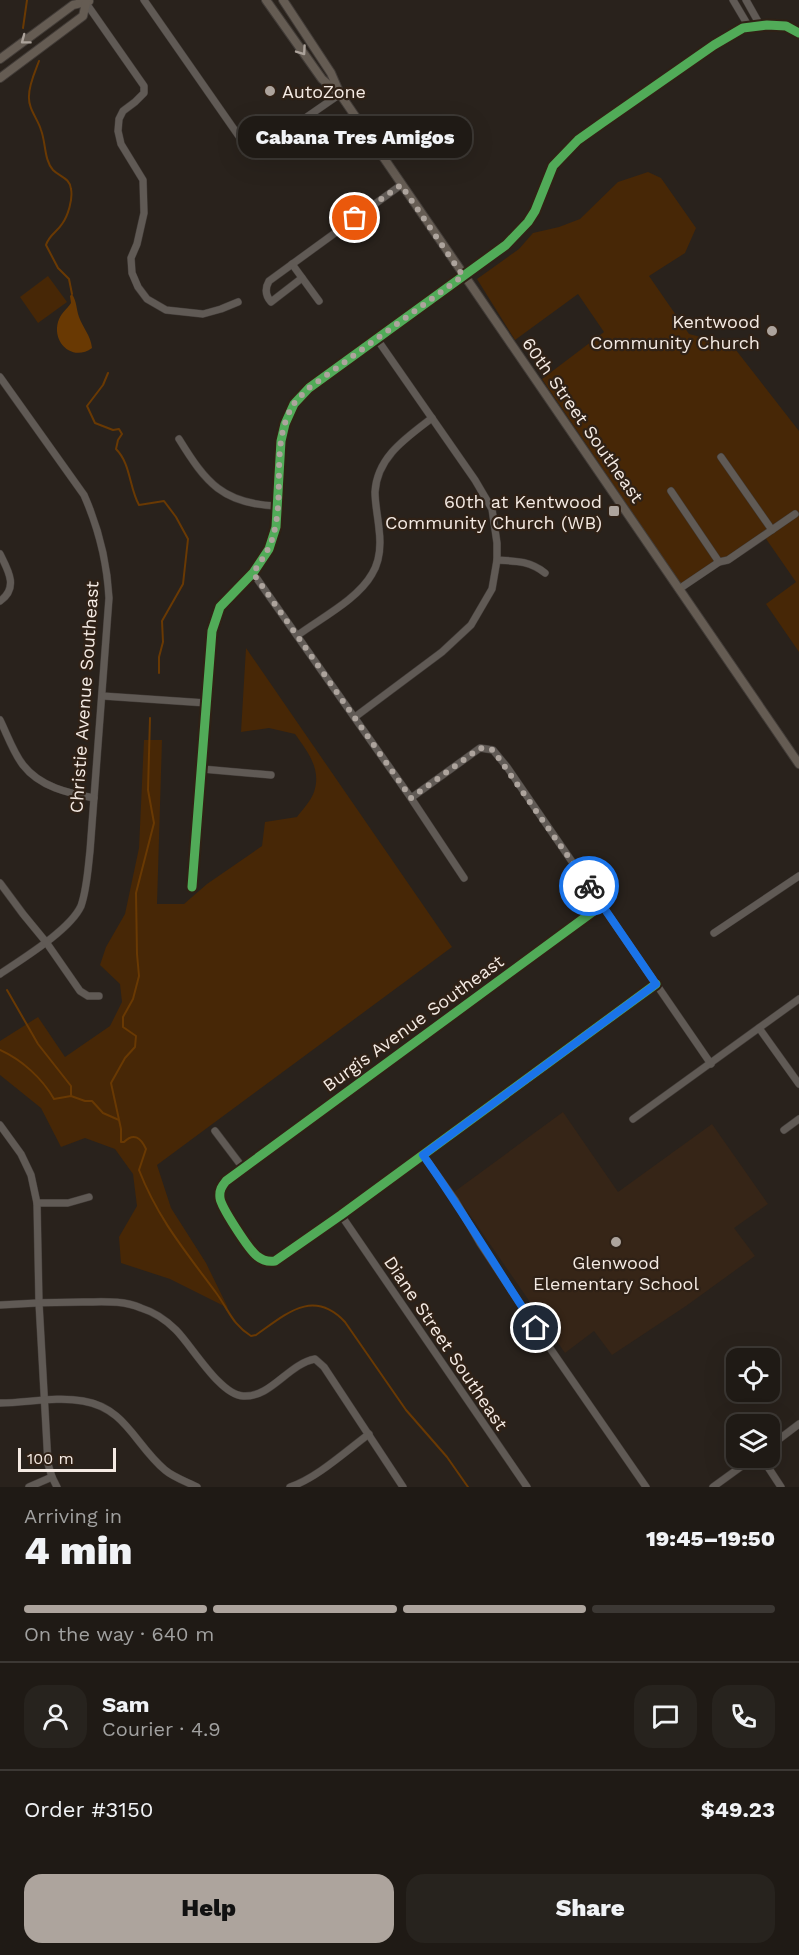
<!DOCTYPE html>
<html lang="en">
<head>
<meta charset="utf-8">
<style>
	:root { --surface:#1f1a15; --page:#27231e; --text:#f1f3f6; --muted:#a1a1a0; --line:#3c3834; --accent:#ada49d }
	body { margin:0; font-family:"Work Sans",sans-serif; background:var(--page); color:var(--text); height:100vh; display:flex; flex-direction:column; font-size:22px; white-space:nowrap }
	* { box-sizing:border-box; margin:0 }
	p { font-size:20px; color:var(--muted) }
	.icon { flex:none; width:33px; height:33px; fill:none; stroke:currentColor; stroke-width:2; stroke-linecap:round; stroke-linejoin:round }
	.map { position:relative; height:1487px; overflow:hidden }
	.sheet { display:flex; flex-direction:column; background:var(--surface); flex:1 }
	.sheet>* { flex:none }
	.buttons { position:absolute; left:726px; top:1348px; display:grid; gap:12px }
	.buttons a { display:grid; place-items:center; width:54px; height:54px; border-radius:12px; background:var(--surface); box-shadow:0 6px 24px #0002,0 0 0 2px var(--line); font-size:30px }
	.scale { position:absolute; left:18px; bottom:15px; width:98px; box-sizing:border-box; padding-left:6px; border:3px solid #f4eae3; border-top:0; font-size:16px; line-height:21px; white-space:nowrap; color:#f4eae3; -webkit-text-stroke:4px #2f2116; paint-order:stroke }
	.pin { position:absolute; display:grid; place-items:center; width:51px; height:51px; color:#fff; margin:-26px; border:3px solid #fff; border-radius:50%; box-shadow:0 2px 6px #0007 }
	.courier { position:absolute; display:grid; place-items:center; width:60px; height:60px; margin:-30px; border:4px solid #1a73e8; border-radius:50%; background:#fff; color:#222; box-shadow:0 2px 8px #0007 }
	.bubble { position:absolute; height:42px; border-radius:18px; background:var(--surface); box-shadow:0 6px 24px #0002,0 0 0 2px var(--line); font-size:20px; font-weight:800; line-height:42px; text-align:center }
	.head em { font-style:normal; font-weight:800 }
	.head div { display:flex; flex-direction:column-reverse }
	.head { display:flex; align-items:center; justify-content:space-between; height:102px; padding:0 24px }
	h1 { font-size:39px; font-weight:800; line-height:45px }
	.bar { display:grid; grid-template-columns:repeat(4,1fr); gap:9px 6px; align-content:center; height:72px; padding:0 24px }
	.bar i { height:8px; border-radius:4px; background:var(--line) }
	.bar .on { background:var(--accent) }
	.bar p { grid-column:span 4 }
	.line { display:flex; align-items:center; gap:15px; padding:0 24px; border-top:2px solid var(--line) }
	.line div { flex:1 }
	.round { display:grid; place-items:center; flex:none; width:63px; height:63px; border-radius:18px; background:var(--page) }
	.action { display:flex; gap:12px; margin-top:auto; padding:12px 24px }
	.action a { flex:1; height:69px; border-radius:18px; background:var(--accent); color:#111; font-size:24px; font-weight:800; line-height:69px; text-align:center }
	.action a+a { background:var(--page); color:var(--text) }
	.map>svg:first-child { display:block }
</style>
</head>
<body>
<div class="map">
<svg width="799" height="1487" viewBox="0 0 799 1487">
	<rect width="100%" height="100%" fill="#29221c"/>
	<!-- built -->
	<path fill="#362517" d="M563 1112 618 1192 712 1124 768 1204 734 1228 755 1256 686 1306 612 1355 594 1331 565 1353 454 1192Z"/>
	<!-- green -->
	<g fill="#472706">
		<path d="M648 172 661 178 696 228 685 253 649 276 689 334 732 345 799 431V652L766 604 796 582 762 533 684 589 542 379 604 332 578 294 515 340 477 279 519 249 533 233 559 227 580 219 618 182Z"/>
		<path d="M48 276 67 302 38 323 20 297Z"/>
		<path d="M246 648 452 947 157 1165 171 1208 206 1263 228 1308 170 1279 121 1263 119 1237 137 1206 133 1174 115 1149 85 1138 61 1147 41 1108 0 1075V1041L38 1017 65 1057 110 1026 122 1002 120 984 100 965 106 947 125 914 139 848 144 740H162L157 904H184L207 884 262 846 265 822 297 817C302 810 311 801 314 792 322 769 307 751 295 734L269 728 241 732Z"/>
	</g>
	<!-- water -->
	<path fill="#693903" d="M72 294C77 302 76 308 79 317 83 328 91 336 92 348 73 362 52 343 58 322 60 314 67 309 71 303L70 296Z"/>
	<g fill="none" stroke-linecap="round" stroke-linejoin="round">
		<!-- stream -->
		<g stroke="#693903" stroke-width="2">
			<path d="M23 28 27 0"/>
			<path d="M39 61C35 72 29 84 29 96 28 109 38 119 41 130 46 143 44 160 53 170 60 177 70 178 71 189 73 199 68 216 62 224 57 232 49 235 46 245L58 268 69 279 72 294"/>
			<path d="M108 373 103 385 87 406 95 423 113 430 119 429 122 434 118 440 116 449C131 464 129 487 139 505L164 501 176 517 188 539 183 584 162 621 163 642 159 657V673"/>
			<path d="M150 718 148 790 154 823 136 893 137 954 139 976 133 999 123 1017V1027L136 1036 135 1047 125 1058 111 1083 121 1129V1142H124C134 1132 141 1138 146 1149L139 1170C158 1219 186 1252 217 1294 229 1311 233 1325 251 1336L256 1335C286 1314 313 1288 345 1322L406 1410 447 1457 468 1487"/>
			<path d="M7 990 38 1044 71 1086V1096"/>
			<path d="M0 1050C22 1060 42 1078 54 1099L71 1096 85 1101H92L103 1113 119 1120"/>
		</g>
		<!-- minor casing -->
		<g stroke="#423c38" stroke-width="8">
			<g id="minor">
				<path d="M144 0 252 155 340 94"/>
				<path d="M733 0 749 27"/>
				<path d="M746 0 760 25"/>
				<path d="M86 3 144 86V93L135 102 123 111 119 119 118 131 121 144 143 180 144 213 137 244 131 258 132 273 138 287 147 299 166 310 203 314 221 309 238 302"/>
				<path d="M292 264 319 301"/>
				<path d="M302 278 271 302C265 295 265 288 269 281L401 185"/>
				<path d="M0 377 84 495C99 529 107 561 109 598L90 851C88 868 87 889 81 906 70 930 22 959 0 974"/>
				<path d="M179 439C206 483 223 504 277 506"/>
				<path d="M721 457 772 530"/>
				<path d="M671 491 719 562"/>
				<path d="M0 554C8 570 19 588 0 601"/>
				<path d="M497 560C516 561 530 561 545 573"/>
				<path d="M253 573 411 798 464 878"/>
				<path d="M679 589 719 562 728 560 795 514"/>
				<path d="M298 635C321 618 358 599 372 574 380 561 381 544 379 529 378 517 375 504 375 492 377 457 406 438 432 418"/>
				<path d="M103 696 206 703"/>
				<path d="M355 717 442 652 471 625 492 589 497 560V543L492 509 475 480 377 339"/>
				<path d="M0 720C7 734 13 752 23 765 40 787 68 793 94 798"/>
				<path d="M202 769 271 775"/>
				<path d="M411 798 480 748 493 750 507 767 711 1064"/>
				<path d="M0 883 23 914 46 942 80 991 88 996H99"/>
				<path d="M192 887 212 631 220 607 253 573 269 549 276 527 281 441 285 424 294 404 309 388 506 245 528 222 535 211 553 166 578 140 602 123 714 45 743 28 767 25 786 26 799 33"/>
				<path d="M602 905 226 1181C222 1186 219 1190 220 1198 221 1207 249 1250 257 1256 263 1261 268 1262 275 1261L341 1215 656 984"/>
				<path d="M714 933 799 876"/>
				<path d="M759 1028 799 1084"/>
				<path d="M633 1119 799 999"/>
				<path d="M0 1125 21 1154 31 1175 37 1203 39 1303 48 1464 52 1477 57 1487"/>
				<path d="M784 1130 799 1119"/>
				<path d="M215 1131 243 1168"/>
				<path d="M423 1155 455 1200 480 1243 543 1338 646 1487"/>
				<path d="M37 1203H68L89 1197"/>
				<path d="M341 1215 527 1487"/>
				<path d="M0 1305C28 1303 55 1302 83 1302 103 1302 122 1300 141 1308 154 1312 166 1320 176 1330 192 1346 220 1395 243 1396 271 1398 288 1364 315 1359L324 1367 403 1487"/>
				<path d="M0 1403C27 1403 56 1396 83 1401 126 1408 135 1445 165 1470 173 1477 187 1482 197 1487"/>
				<path d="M770 1446 799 1424"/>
				<path d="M762 1458 781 1487"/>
				<path d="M29 1487 52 1477"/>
				<path d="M290 1487C317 1478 346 1451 369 1434"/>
				<path d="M713 1487 753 1458"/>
			</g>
		</g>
		<!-- major casing -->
		<g stroke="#423c38" stroke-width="10">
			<g id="major">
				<path d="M266 0 322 79 337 92"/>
				<path d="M283 0 331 73 340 94 799 764"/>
				<path d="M0 59 73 5 89 1"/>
				<path d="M0 78 83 16 86 3"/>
			</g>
		</g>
		<!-- minor -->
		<use href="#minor" stroke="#605a55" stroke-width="7"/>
		<!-- major -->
		<use href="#major" stroke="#655c53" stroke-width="8"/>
		<!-- cycleway casing -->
		<g stroke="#2f2116" stroke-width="13">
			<g id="cycleway">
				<path d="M192 887 212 631 220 607 253 573 269 549 276 527 281 441 285 424 294 404 309 388 506 245 528 222 535 211 553 166 578 140 602 123 714 45 743 28 767 25 786 26 799 33"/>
				<path d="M602 905 226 1181C222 1186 219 1190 220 1198 221 1207 249 1250 257 1256 263 1261 268 1262 275 1261L341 1215 656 984"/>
			</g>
		</g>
		<!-- cycleway -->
		<use href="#cycleway" stroke="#51ab58" stroke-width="9"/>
	</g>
	<!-- one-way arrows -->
	<defs><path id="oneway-chevron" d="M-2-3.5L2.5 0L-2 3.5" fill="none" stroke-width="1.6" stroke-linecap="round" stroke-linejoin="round" transform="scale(1.5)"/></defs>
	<g stroke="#aca39b">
		<use href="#oneway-chevron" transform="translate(25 40) rotate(143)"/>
		<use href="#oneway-chevron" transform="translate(302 51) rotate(55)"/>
	</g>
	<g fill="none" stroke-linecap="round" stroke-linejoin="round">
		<!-- done -->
		<path stroke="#ada49d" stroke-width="6" stroke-dasharray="0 10.8" d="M355 218 401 185 463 276 309 388C304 393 297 399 293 405 271 442 284 488 275 528 272 546 263 558 253 573L411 798 480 748 493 750 589 886"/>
		<!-- route -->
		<path stroke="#1a73e8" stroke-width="8" d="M536 1328C498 1271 463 1211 423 1155L656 984 589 886"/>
	</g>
	<!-- markers -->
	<g fill="#ada49d" stroke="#2f2116" stroke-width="2">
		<circle cx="270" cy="91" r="6"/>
		<circle cx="772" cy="331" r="6"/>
		<rect x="608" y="505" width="12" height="12" rx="3"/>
		<circle cx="616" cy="1242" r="6"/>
	</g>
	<g text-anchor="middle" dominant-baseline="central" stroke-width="4.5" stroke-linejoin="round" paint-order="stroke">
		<!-- poi labels -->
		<g font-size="18" fill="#f4eae3" stroke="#2f2116" text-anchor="end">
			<text x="282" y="91" text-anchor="start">AutoZone</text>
			<text x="760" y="321">Kentwood<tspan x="760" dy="21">Community Church</tspan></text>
			<text x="602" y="501">60th at Kentwood<tspan x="602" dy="21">Community Church (WB)</tspan></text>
			<text x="616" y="1262" text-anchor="middle">Glenwood<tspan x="616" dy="21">Elementary School</tspan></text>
		</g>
		<!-- street labels -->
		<g font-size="18" fill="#f4eae3" stroke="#2f2116">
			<text transform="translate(583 420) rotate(55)">60th Street Southeast</text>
			<text transform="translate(84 697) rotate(-86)">Christie Avenue Southeast</text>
			<text transform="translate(413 1023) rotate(-36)">Burgis Avenue Southeast</text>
			<text transform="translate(446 1343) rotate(56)">Diane Street Southeast</text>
		</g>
	</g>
</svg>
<div class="buttons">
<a><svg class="icon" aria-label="locate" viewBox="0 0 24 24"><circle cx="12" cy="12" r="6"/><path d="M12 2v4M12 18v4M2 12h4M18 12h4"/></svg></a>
<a><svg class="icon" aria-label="layers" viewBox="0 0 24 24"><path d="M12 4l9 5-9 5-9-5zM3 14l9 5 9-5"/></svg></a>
</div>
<div class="scale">100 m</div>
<div class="pin" style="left:355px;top:218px;background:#ea580c"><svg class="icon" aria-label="bag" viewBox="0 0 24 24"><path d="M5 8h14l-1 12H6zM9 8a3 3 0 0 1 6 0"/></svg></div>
<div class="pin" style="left:536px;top:1328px;background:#1f2937"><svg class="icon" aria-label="home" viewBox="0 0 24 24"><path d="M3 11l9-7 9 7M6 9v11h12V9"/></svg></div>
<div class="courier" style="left:589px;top:886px"><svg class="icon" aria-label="bike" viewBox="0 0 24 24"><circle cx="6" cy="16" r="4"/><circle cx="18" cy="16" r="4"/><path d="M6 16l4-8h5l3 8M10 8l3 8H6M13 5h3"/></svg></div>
<div class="bubble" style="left:238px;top:116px;width:234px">Cabana Tres Amigos</div>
</div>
<section class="sheet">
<div class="head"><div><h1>4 min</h1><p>Arriving in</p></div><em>19:45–19:50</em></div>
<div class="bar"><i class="on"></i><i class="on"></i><i class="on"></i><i></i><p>On the way · 640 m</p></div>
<div class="line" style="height:108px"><a class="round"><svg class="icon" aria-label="person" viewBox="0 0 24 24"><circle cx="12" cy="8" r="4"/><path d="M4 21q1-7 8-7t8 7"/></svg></a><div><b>Sam</b><p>Courier · 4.9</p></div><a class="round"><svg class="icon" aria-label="chat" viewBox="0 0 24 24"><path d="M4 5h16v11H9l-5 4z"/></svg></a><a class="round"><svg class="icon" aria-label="phone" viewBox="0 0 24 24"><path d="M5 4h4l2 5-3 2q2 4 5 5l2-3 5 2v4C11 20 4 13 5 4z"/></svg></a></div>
<div class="line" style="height:78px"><div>Order #3150</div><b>$49.23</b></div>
<div class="action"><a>Help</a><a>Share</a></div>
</section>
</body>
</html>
